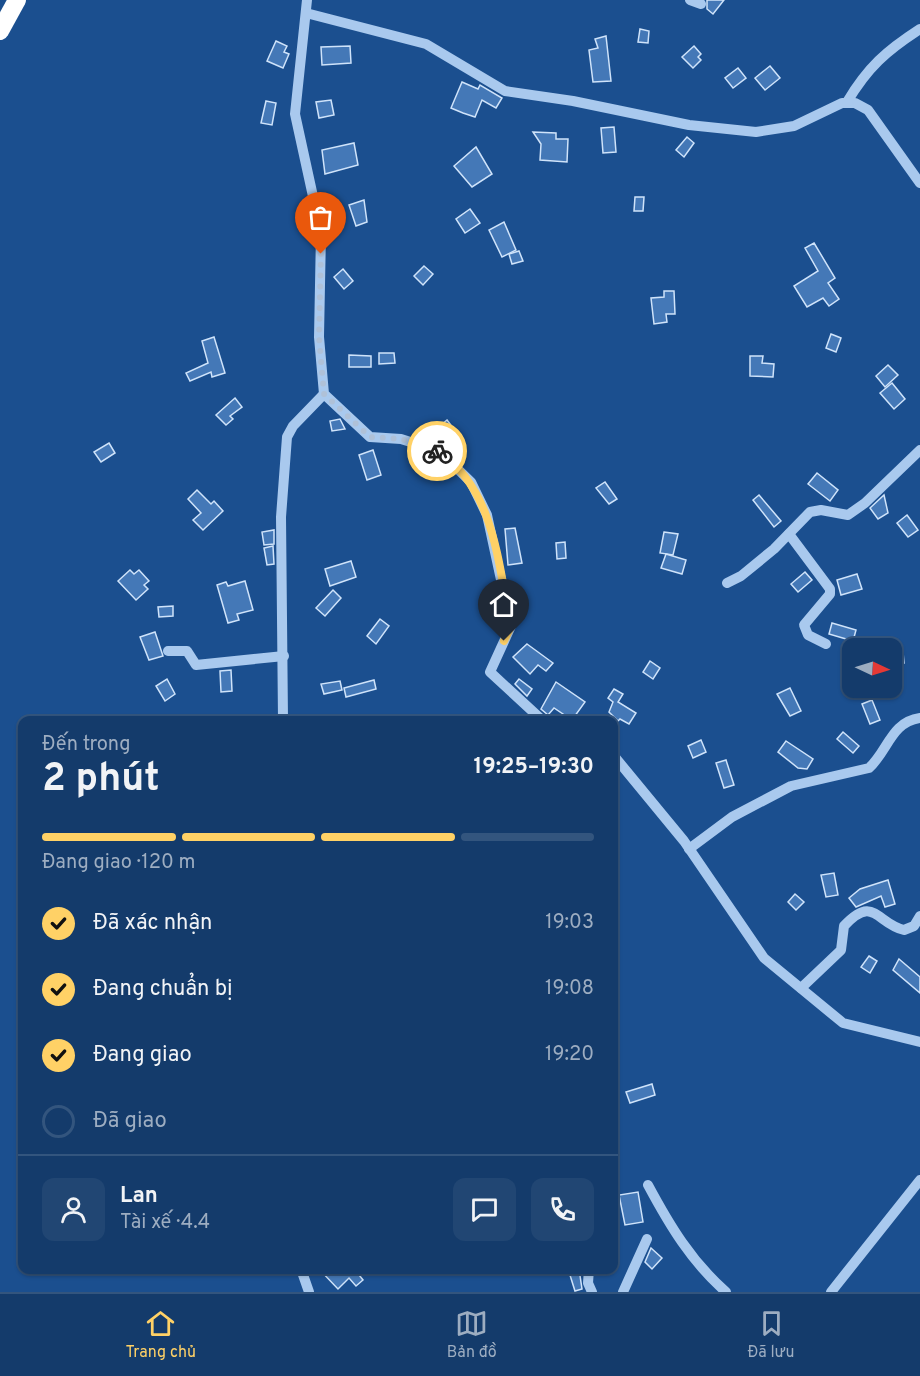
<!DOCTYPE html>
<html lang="vi">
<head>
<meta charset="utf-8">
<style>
	:root { --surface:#143b6b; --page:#214673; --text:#f1f3f6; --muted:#9dadc1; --line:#33557e; --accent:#ffd166 }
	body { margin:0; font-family:Overpass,sans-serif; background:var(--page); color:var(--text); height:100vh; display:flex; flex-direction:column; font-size:22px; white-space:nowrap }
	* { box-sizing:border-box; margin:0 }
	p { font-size:20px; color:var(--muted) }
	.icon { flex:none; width:33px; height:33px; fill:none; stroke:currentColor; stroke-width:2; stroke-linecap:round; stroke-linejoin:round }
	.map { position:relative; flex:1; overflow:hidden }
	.side { position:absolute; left:18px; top:716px; width:600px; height:558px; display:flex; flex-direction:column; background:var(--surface); border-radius:12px; box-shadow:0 2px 4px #0004,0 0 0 2px var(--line) }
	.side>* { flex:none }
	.needle { width:39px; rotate:94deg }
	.buttons { position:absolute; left:842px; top:638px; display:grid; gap:12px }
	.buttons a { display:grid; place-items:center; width:60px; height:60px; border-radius:12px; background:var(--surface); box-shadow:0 2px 4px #0004,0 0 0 2px var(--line); font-size:30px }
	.pin { position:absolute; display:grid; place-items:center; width:51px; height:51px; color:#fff; margin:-62px -26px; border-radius:50% 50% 50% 0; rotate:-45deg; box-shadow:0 0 6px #0007 }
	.pin .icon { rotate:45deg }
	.courier { position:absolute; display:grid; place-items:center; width:60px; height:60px; margin:-30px; border:4px solid #ffd166; border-radius:50%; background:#fff; color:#222; box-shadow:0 2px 8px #0007 }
	.overview em { font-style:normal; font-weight:700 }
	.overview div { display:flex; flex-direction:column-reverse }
	.overview { display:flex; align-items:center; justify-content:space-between; height:102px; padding:0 24px }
	h1 { font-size:39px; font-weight:700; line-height:45px }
	.bar { display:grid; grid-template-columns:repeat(4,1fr); gap:9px 6px; align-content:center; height:72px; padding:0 24px }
	.bar i { height:8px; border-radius:4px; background:var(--line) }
	.bar .current { background:var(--accent) }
	.bar p { grid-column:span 4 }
	.line { display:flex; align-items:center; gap:15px; padding:0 24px; border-top:2px solid var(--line) }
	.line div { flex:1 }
	.round { display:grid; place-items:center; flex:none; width:63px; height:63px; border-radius:12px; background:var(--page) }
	ol { padding:0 24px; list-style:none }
	li { display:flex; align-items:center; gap:18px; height:66px }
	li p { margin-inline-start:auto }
	li .icon { padding:6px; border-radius:50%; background:var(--accent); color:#111; stroke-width:4 }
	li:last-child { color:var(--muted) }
	li i { width:33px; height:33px; border:3px solid var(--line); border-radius:50% }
	.tab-bar { display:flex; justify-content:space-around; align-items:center; height:84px; border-top:2px solid var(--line); background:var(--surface); font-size:16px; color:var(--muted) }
	.tab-bar a { display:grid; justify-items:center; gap:3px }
	.tab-bar .current { color:var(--accent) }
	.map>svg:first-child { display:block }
</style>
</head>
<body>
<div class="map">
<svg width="920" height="1292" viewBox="0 0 920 1292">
	<rect width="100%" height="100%" fill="#1b4f8f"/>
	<!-- building -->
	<g fill="#4478b7" stroke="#cfe3fa" stroke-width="1.5">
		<path d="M707 0H724L713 14 707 9Z"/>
		<path d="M640 29 649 31 648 43 638 42Z"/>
		<path d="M606 36 611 81 593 82 589 50 598 48 595 39Z"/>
		<path d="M276 41 287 46 284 52 289 54 283 68 267 61Z"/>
		<path d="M350 46 351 63 322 65 321 47Z"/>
		<path d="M694 46 701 54 698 57 701 60 693 68 682 57Z"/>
		<path d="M770 66 780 78 765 90 755 78Z"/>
		<path d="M738 68 746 78 733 88 725 78Z"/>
		<path d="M462 82 478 89 480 85 502 98 496 108 482 100 475 117 463 113 451 108Z"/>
		<path d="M331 100 334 115 319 118 316 102Z"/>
		<path d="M266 101 276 103 272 125 261 123Z"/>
		<path d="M614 127 616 152 603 153 601 128Z"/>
		<path d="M533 132 556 133V139H568L567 162 540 160 541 144Z"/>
		<path d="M687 137 694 143 684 157 676 150Z"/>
		<path d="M354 143 358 165 325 174 322 150Z"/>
		<path d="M476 147 492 174 472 187 454 166Z"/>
		<path d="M635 197H644L643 211H634Z"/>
		<path d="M364 200 367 222 356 226 349 205Z"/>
		<path d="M470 209 480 223 465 233 456 219Z"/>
		<path d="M504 222 516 250 502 257 489 230Z"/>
		<path d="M814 243 835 278 828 283 839 299 829 306 823 298 807 307 794 286 818 271 805 248Z"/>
		<path d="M519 251 523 261 512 264 509 254Z"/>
		<path d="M424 266 433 274 423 285 414 276Z"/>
		<path d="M343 269 353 281 344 289 334 277Z"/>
		<path d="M664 291H674L675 314H666L667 322 654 324 651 298 664 297Z"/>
		<path d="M831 334 841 338 836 352 826 348Z"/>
		<path d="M214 337 225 373 212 377 211 372 190 381 186 373 208 363 202 341Z"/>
		<path d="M379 353H394L395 363 379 364Z"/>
		<path d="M349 355 371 356V367H349Z"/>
		<path d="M750 356H763L762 363 774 364 773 377 750 376Z"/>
		<path d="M888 365 898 375 885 387 876 376Z"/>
		<path d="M892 383 905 399 894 409 880 393Z"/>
		<path d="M235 398 242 407 230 416 233 419 226 425 216 415Z"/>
		<path d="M340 419 345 429 332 431 330 421Z"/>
		<path d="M447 420 454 429 443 437 436 429Z"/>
		<path d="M109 443 115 453 101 462 94 452Z"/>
		<path d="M373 450 381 475 367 480 359 455Z"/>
		<path d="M817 473 838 490 830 501 808 484Z"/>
		<path d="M605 482 617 499 609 504 596 488Z"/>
		<path d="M197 490 211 504 214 501 223 511 203 530 193 520 201 513 188 499Z"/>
		<path d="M759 495 781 521 774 527 753 500Z"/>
		<path d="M884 495 888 513 878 519 870 508Z"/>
		<path d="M907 515 918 530 908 537 897 523Z"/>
		<path d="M515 528 522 563 508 565 505 529Z"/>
		<path d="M274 530V544L264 545 262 532Z"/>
		<path d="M664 532 678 534 673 555 660 553Z"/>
		<path d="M565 542 566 558 557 559 556 543Z"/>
		<path d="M273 546 274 564 267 565 264 548Z"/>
		<path d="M666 554 686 560 682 574 661 568Z"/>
		<path d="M351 561 356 577 330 586 325 569Z"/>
		<path d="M130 570 134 574 139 570 149 581 144 585 148 589 136 600 118 581Z"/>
		<path d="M805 572 812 580 798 592 791 584Z"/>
		<path d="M857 574 862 589 841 595 837 580Z"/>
		<path d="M245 581 253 610 237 614 239 620 228 623 217 585 226 582 228 586Z"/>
		<path d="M333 590 341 598 325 616 316 608Z"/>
		<path d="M173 606V616L159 617 158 607Z"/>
		<path d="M380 619 389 626 376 644 367 636Z"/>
		<path d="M832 623 856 630 853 641 829 634Z"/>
		<path d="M155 632 163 656 149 660 140 637Z"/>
		<path d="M527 644 553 663 546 671 538 665 530 674 513 657Z"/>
		<path d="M891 652H903L904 663H891Z"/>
		<path d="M650 661 660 668 653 679 643 672Z"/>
		<path d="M231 670 232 691 221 692 220 671Z"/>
		<path d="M167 679 175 694 165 701 156 686Z"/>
		<path d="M519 679 532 689 527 696 515 684Z"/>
		<path d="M374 680 376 689 346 697 344 688Z"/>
		<path d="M340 681 342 690 324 694 321 684Z"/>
		<path d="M556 682 585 702 572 720 554 708 548 715 541 709Z"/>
		<path d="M790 688 801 711 790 716 777 694Z"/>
		<path d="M614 689 623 694 618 702 636 713 629 724 620 719 618 721 609 712 613 702 608 698Z"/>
		<path d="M872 700 880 720 870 724 862 704Z"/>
		<path d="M843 732 859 746 853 753 837 739Z"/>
		<path d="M701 740 706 752 693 758 688 746Z"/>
		<path d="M786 741 813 759 807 769 798 768 778 752Z"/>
		<path d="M726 760 734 785 724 788 716 763Z"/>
		<path d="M834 873 838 895 826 897 821 875Z"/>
		<path d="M888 880 895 904 885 907 881 896 856 907 849 898 860 889Z"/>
		<path d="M795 894 804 902 796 910 788 902Z"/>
		<path d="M869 956 877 961 870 973 861 967Z"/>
		<path d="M899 959 920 977V993L893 970Z"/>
		<path d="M652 1084 655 1095 630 1103 626 1092Z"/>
		<path d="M638 1192 643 1222 625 1225 619 1195Z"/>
		<path d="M651 1248 662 1258 652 1269 645 1262Z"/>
		<path d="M319 1269H358L356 1271 363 1280 356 1286 349 1278 338 1289Z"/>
		<path d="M579 1269 582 1289 575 1291 569 1272Z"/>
	</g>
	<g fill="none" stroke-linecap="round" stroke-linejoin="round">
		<!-- minor -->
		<g stroke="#a9c9ee" stroke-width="10">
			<path d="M307 0 295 114 321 233 319 337 324 394 370 437 401 439 439 451 471 482 487 515 511 626 490 672 542 720"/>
			<path d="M690 0 701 4"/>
			<path d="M306 13 426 44 505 91 573 101 689 125 756 132 794 126 842 103H855L868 110 920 183"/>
			<path d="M847 102C868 67 886 51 920 29"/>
			<path d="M789 534 830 589V594L804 625 808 635 826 644"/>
			<path d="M727 583 741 576 774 549 810 512 821 510 848 515 865 503 920 450"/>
			<path d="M168 651H187L196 665 284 656"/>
			<path d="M283 720 281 517 287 437 293 426 324 394"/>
			<path d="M614 756 684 841 764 958 843 1023 920 1042"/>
			<path d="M689 849 732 817 791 786 869 768C888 751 891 722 920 718"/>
			<path d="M801 988 841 950 844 926C874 894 876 923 904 930L914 926 920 916"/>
			<path d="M648 1185C670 1226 691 1261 726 1292"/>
			<path d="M301 1269 309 1292"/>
			<path d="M589 1269 588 1283 592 1292"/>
			<path d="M623 1292 647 1239"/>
			<path d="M831 1292 920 1180"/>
		</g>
		<!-- highway -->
		<path stroke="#fff" stroke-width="18" d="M0 31 17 0"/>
	</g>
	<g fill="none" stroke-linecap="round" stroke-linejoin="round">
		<!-- done -->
		<path stroke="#afc1d8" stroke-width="6" stroke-dasharray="0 10.8" d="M321 254 319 337 324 394 370 437 401 439 437 451"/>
		<!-- route -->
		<path stroke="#ffd166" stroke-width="8" d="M437 451C495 488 498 565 511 626L504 641"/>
	</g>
</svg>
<div class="buttons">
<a><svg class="needle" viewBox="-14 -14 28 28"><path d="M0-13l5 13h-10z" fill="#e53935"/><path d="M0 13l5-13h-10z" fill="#9dadc1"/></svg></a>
</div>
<div class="pin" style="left:321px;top:254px;background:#ea580c"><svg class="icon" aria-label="bag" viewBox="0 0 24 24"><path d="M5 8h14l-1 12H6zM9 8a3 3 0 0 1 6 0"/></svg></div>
<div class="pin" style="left:504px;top:641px;background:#1f2937"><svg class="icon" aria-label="home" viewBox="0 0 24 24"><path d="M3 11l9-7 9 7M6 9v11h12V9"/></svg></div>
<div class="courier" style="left:437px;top:451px"><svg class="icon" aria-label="bike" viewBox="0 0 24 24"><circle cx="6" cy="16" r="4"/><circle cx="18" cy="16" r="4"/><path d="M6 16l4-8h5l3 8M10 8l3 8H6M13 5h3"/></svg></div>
<section class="side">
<div class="overview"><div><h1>2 phút</h1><p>Đến trong</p></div><em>19:25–19:30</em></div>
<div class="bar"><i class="current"></i><i class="current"></i><i class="current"></i><i></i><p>Đang giao · 120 m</p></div>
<ol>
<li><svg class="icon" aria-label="check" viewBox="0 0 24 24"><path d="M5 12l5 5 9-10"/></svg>Đã xác nhận<p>19:03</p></li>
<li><svg class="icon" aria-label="check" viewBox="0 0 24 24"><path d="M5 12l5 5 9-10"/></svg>Đang chuẩn bị<p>19:08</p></li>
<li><svg class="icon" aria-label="check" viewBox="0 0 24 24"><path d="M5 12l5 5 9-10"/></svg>Đang giao<p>19:20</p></li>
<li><i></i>Đã giao</li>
</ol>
<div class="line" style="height:108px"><a class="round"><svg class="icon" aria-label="person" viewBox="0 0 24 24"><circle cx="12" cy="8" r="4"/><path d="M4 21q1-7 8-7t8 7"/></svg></a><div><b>Lan</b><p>Tài xế · 4.4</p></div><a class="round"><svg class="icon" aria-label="chat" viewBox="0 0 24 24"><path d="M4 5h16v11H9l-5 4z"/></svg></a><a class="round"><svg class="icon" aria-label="phone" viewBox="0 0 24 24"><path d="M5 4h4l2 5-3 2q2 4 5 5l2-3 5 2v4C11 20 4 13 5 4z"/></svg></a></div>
</section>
</div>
<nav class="tab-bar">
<a class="current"><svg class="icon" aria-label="home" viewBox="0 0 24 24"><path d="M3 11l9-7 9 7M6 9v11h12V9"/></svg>Trang chủ</a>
<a><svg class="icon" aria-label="map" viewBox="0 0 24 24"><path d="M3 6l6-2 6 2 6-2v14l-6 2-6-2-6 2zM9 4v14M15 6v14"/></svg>Bản đồ</a>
<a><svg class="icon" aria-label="saved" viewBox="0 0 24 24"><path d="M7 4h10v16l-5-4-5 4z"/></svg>Đã lưu</a>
</nav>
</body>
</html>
